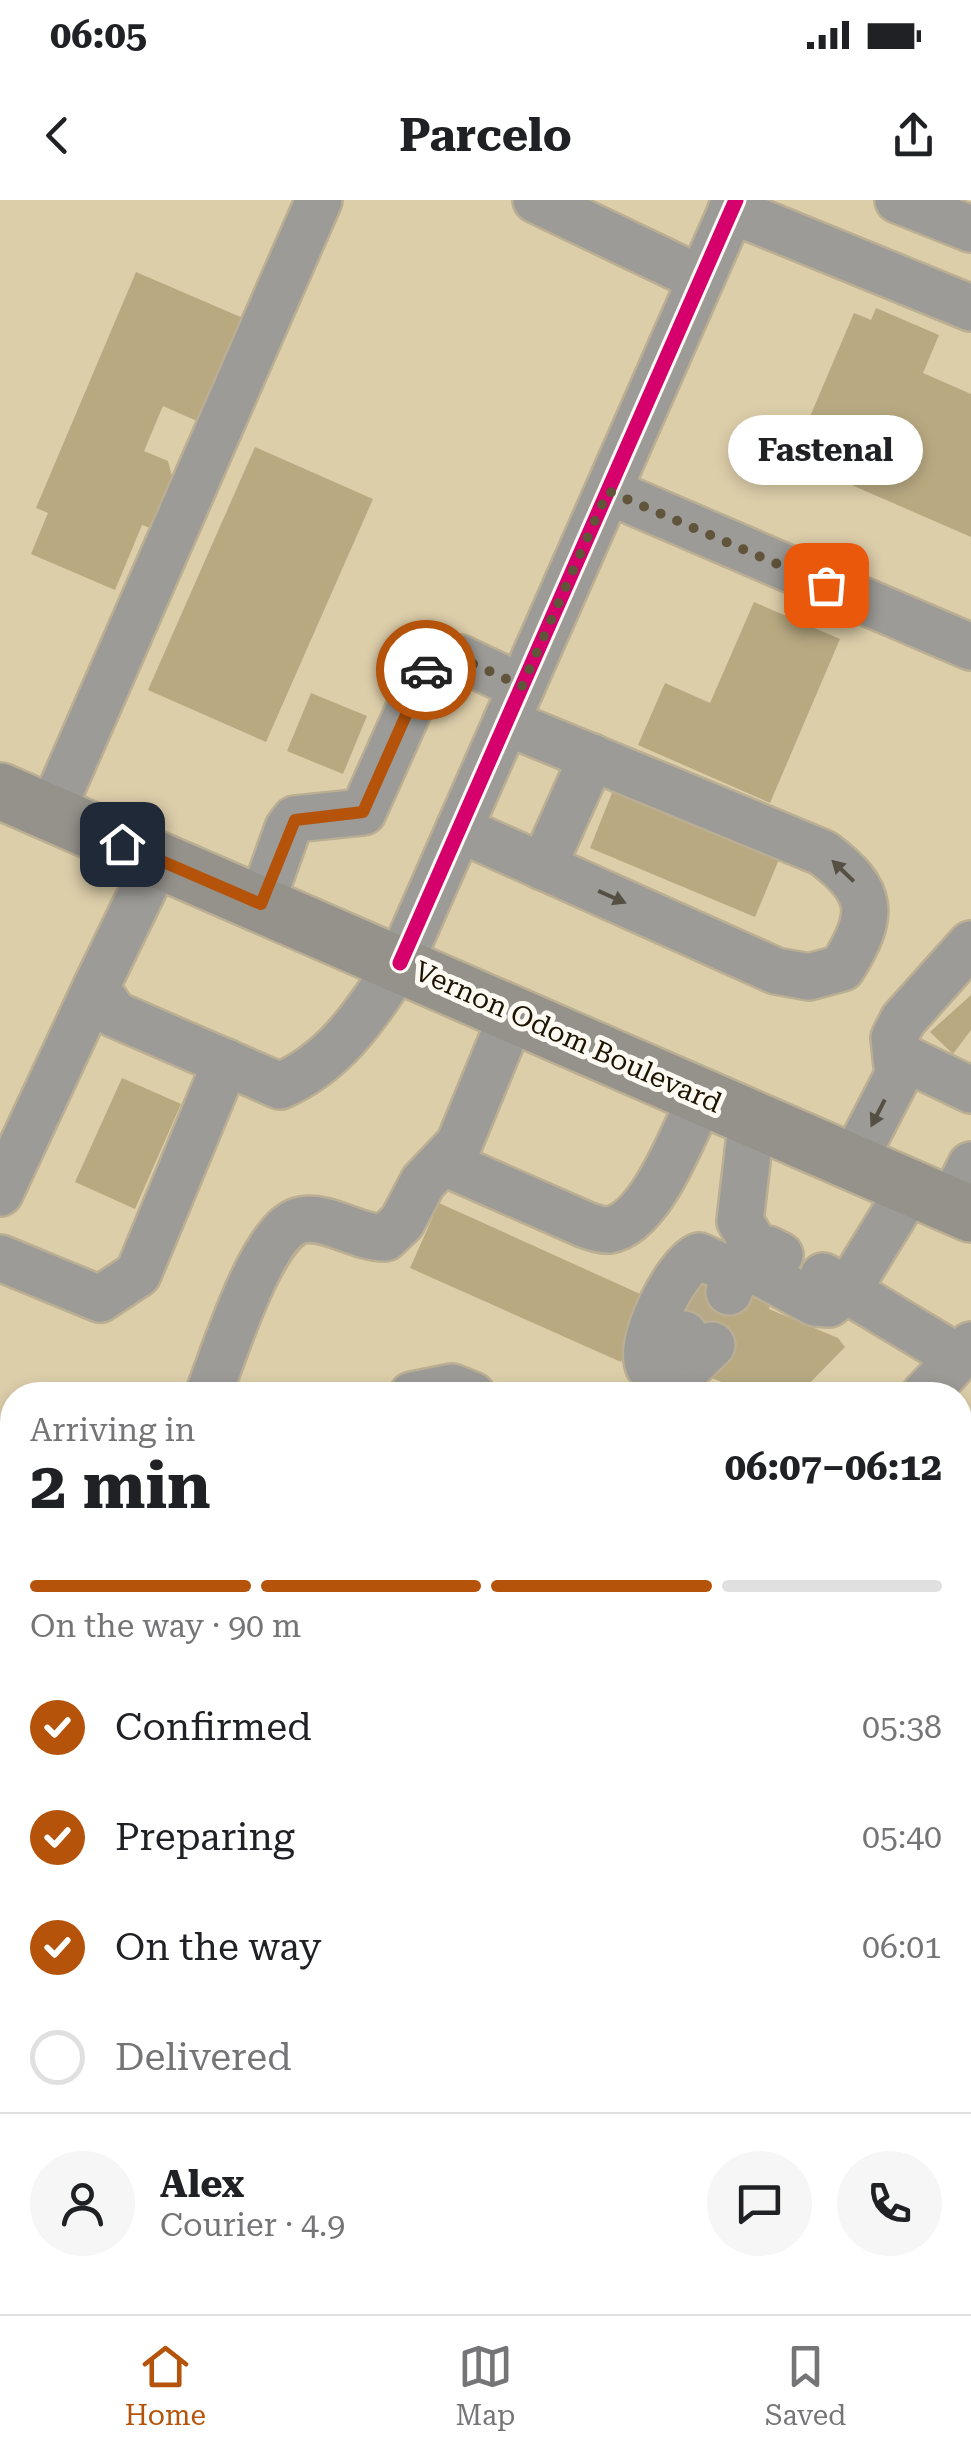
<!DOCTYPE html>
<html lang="en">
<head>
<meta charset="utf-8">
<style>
	:root { --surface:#fff; --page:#f6f6f6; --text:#202124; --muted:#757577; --line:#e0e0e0; --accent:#b45309 }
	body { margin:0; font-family:"Roboto Serif",serif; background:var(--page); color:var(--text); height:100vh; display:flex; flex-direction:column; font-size:38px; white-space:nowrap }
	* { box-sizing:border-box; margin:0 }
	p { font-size:32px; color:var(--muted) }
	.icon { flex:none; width:55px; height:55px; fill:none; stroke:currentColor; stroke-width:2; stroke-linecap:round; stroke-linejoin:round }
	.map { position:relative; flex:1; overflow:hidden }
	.details { position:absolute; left:0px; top:1182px; width:972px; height:932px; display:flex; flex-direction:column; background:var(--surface); border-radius:40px 40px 0 0; box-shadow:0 5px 15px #0003 }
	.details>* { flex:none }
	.pin { position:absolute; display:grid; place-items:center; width:85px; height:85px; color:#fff; margin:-42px; border-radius:20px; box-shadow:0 5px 15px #0006 }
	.courier { position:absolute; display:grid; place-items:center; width:100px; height:100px; margin:-50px; border:8px solid #b45309; border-radius:50%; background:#fff; color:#222; box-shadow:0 2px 12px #0007 }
	.bubble { position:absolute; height:70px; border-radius:35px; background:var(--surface); box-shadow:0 5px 15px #0003; font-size:32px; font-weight:700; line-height:70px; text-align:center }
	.overview em { font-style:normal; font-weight:700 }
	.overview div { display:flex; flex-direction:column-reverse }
	.overview { display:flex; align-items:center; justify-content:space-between; height:170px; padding:0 30px }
	h1 { font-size:65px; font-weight:700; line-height:75px }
	.bar { display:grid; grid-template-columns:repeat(4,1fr); gap:15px 10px; align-content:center; height:120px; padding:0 30px }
	.bar i { height:12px; border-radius:8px; background:var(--line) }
	.bar .on { background:var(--accent) }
	.bar p { grid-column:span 4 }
	.line { display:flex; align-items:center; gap:25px; padding:0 30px; border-top:2px solid var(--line) }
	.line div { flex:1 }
	.round { display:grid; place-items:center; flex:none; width:105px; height:105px; border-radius:52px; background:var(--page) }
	ol { padding:0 30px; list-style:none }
	li { display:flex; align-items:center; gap:30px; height:110px }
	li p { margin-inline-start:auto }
	li .icon { padding:10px; border-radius:50%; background:var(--accent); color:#fff; stroke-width:4 }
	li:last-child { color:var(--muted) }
	li i { width:55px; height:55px; border:5px solid var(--line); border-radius:50% }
	.status { display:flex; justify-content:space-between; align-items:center; height:70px; padding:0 50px; background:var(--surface); direction:ltr }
	.status svg { height:28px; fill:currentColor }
	header { display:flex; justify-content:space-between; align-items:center; height:130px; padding:0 30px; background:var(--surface); font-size:45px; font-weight:700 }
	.tabs { display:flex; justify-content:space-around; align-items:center; height:140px; border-top:2px solid var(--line); background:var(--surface); font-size:28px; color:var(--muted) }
	.tabs a { display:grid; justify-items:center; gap:5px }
	.tabs .on { color:var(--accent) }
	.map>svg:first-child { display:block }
</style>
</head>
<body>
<div class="status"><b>06:05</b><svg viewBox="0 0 49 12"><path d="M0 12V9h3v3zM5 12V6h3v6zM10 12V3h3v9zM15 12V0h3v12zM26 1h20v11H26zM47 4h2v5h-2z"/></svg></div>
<header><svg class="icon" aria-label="back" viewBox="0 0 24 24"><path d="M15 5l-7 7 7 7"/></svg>Parcelo<svg class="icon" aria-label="share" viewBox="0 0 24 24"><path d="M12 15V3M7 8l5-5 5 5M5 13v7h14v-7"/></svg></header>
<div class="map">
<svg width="971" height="2114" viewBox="0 0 971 2114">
	<rect width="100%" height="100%" fill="#ddceaa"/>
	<!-- building -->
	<g fill="#b8a981">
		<path d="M136 72 243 118 199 222 163 206 144 251 168 261 172 276 150 328 142 325 115 390 31 354 48 313 36 308Z"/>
		<path d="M876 108 939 135 923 173 971 194V337L792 259 854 113 871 120Z"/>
		<path d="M255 247 373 299 266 542 148 490Z"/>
		<path d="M754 402 840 439 770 603 638 545 665 483 710 503Z"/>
		<path d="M311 493 367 516 343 574 287 551Z"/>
		<path d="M614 588 780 657 755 717 590 648Z"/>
		<path d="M971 795V830L953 854 930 832Z"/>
		<path d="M122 878 181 904 135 1009 75 982Z"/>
		<path d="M439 1003 649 1098 621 1162 410 1068Z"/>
		<path d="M688 1072 770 1105 769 1109 838 1138 845 1147 798 1195H753L707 1176 665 1129Z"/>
		<path d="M971 1367V1494L960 1490V1394Z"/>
	</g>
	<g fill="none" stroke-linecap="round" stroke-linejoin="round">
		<!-- minor-tunnel -->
		<path stroke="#b7a988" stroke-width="45" stroke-dasharray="45 22" stroke-linecap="butt" d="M684 1134 704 1081"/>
		<!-- minor casing -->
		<g stroke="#baae93" stroke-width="50">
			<g id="minor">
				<path d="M536 0 701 79"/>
				<path d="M898 0 971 29"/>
				<path d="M731 10 971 108"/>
				<path d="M608 291 971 447"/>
				<path d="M51 613 319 0"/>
				<path d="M459 629 776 771 809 777 842 768C875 715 875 692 823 653L506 522"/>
				<path d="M158 659 96 787 114 814 280 886C337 861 366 814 400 763L736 0"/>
				<path d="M543 667 592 557"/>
				<path d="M261 704 288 628 295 619 363 612 427 469 436 458H460L521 487"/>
				<path d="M898 855 971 890"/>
				<path d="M752 918 740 1021 760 1055 768 1049 780 1055"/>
				<path d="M853 962 898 875 894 838 903 820 971 744"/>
				<path d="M445 963 586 1025C592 1027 603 1031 609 1030 652 1023 684 931 702 896"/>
				<path d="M0 993 96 787"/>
				<path d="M951 1005 971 965"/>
				<path d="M760 1055V1073L815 1103 829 1104 849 1088 911 987"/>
				<path d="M0 1058 100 1099 138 1074 226 862"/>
				<path d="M823 1076 959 1158"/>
				<path d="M684 1134 691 1165 712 1145"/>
				<path d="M208 1195C223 1158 262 1027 302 1020 328 1015 357 1038 385 1038L402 1022 423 982 459 944 513 813"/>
				<path d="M412 1195 452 1187 472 1195"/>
				<path d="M687 1195C676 1188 656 1179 649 1167 637 1143 676 1066 699 1056L736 1073 729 1092"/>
				<path d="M924 1195 971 1145"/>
				<path d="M960 1274 971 1283"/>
				<path d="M0 1577 12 1564"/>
				<path d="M960 2064 971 2052"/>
				<path d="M57 2114 68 2102"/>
				<path d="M914 2114 925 2102"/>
			</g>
		</g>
		<!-- major casing -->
		<g stroke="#baae93" stroke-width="60">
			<path id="major" d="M0 591 971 1014"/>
		</g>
		<!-- minor -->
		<use href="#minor" stroke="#9c9b97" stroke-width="45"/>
		<!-- major -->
		<use href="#major" stroke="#95928b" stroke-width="55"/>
		<!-- cycleway casing -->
		<g stroke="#fdfaf4" stroke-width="21">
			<path id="cycleway" d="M400 763 736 0"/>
		</g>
		<!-- cycleway -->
		<use href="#cycleway" stroke="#d6006c" stroke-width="15"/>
	</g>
	<!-- one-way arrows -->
	<defs><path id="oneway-solid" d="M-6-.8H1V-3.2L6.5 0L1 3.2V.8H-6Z" transform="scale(2.5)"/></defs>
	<g fill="#565044">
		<use href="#oneway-solid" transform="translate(843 671) rotate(-136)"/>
		<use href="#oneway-solid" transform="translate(612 697) rotate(24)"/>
		<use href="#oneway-solid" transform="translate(878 913) rotate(117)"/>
	</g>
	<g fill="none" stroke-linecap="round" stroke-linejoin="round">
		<!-- done -->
		<path stroke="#60543b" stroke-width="10" stroke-dasharray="0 18" d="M426 470 436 458H460L522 486 608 291 826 385"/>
		<!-- route -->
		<path stroke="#b45309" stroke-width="12" d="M122 644 261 704 295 620 363 612 426 470"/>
	</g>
	<g text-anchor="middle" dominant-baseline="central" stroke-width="10" stroke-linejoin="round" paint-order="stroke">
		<!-- street labels -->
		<g font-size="28" fill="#1d1300" stroke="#fdfaf4">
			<text transform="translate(568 837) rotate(24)">Vernon Odom Boulevard</text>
		</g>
	</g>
</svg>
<div class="pin" style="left:826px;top:385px;background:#ea580c"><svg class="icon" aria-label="bag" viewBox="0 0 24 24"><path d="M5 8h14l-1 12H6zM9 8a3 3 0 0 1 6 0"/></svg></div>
<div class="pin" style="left:122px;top:644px;background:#1f2937"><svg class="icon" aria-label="home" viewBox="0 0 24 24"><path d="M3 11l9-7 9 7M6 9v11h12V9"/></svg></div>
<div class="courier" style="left:426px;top:470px"><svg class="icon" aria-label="car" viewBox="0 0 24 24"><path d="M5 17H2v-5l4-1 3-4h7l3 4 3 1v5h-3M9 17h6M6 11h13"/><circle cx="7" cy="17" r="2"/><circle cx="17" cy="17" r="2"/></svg></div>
<div class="bubble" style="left:728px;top:215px;width:195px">Fastenal</div>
<section class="details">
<div class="overview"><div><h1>2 min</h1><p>Arriving in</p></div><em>06:07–06:12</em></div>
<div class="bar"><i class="on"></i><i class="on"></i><i class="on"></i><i></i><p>On the way · 90 m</p></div>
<ol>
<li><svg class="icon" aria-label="check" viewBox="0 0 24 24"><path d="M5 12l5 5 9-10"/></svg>Confirmed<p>05:38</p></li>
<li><svg class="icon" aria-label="check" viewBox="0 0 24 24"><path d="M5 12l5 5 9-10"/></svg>Preparing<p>05:40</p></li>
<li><svg class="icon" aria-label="check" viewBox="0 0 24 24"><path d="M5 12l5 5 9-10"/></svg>On the way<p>06:01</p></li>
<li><i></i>Delivered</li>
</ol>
<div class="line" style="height:180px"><a class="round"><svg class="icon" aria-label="person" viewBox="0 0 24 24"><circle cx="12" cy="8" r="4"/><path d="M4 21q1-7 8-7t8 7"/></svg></a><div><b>Alex</b><p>Courier · 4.9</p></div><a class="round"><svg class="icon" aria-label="chat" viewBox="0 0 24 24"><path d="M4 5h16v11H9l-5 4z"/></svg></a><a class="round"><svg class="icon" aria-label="phone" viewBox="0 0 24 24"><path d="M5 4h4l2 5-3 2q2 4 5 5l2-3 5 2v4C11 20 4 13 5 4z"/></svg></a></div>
</section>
</div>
<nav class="tabs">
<a class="on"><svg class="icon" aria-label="home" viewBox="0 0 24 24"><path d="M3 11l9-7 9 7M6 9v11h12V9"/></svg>Home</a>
<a><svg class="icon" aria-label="map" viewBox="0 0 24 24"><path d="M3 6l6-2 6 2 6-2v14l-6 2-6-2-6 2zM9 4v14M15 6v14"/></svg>Map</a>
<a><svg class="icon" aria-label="saved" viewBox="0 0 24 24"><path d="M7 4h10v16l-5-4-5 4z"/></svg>Saved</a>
</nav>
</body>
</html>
